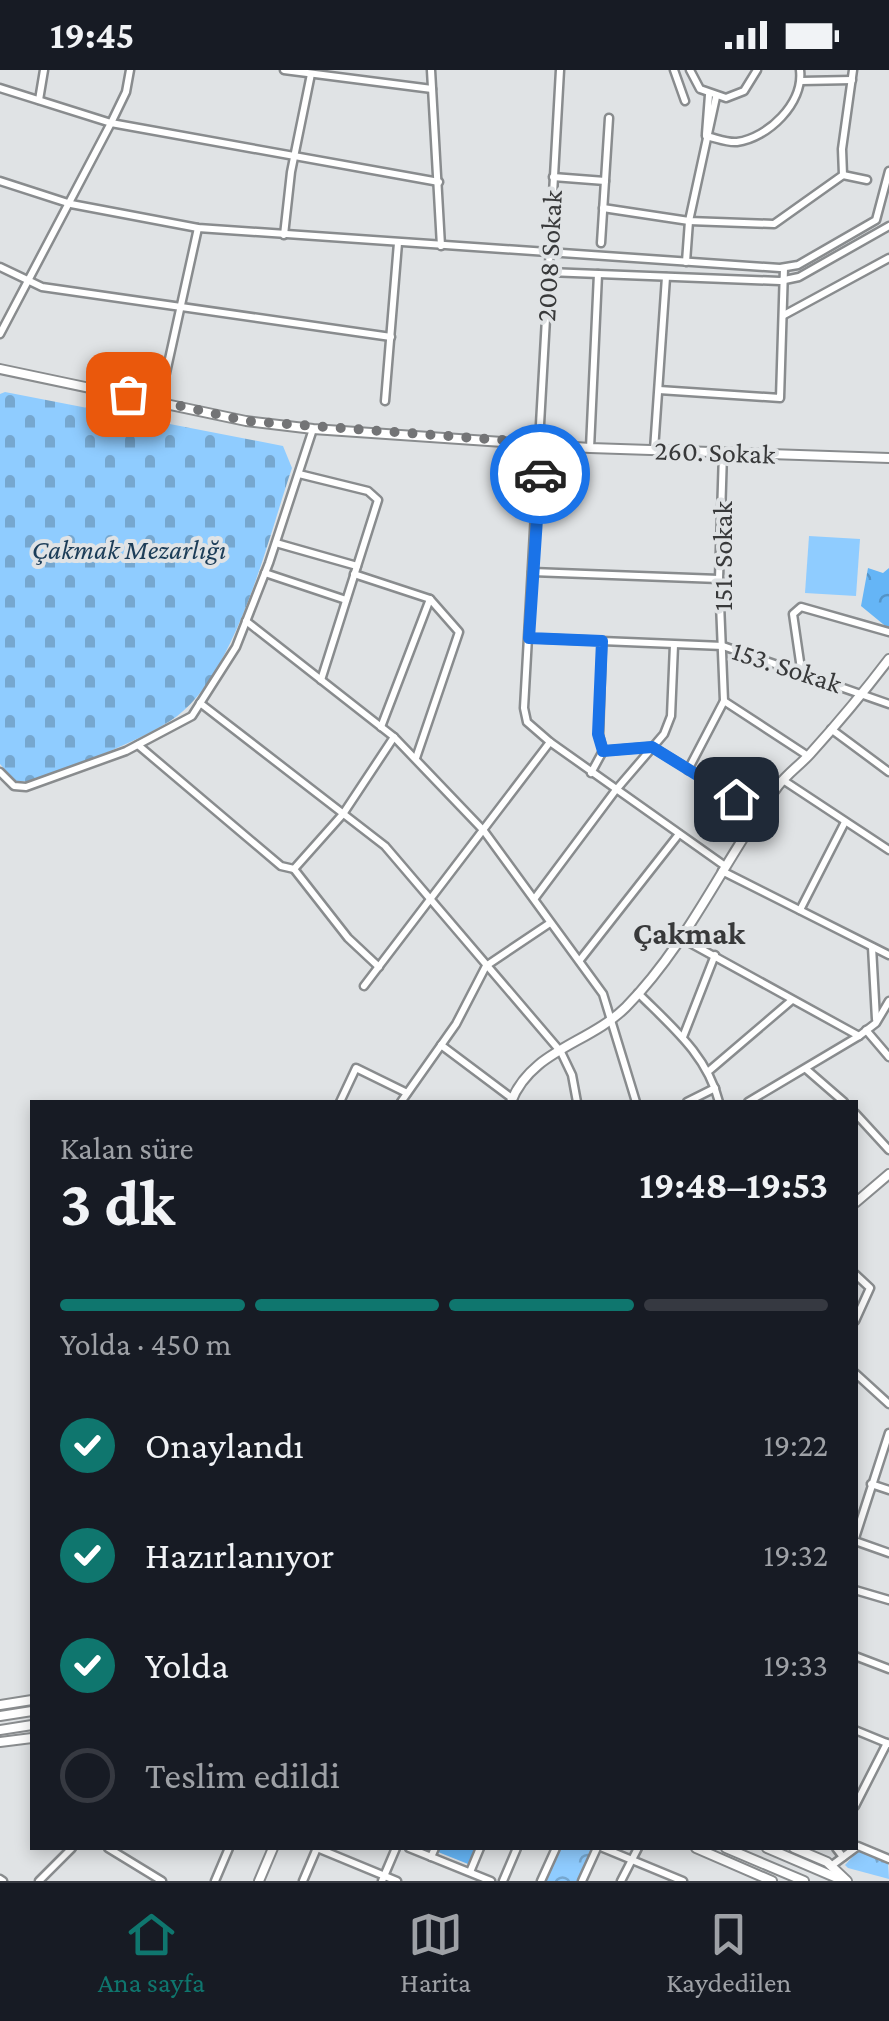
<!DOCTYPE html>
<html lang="tr">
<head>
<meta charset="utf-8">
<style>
	:root { --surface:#171b24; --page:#20242c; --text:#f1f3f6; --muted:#9ea1a6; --line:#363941; --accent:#0f766e }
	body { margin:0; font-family:"Crimson Pro",serif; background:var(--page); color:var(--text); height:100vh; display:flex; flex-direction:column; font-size:38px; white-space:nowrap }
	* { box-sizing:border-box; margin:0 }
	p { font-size:32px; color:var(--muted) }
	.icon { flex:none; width:55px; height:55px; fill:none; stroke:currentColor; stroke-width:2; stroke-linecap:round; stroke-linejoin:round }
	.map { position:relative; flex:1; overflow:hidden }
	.panel { position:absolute; left:30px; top:1030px; width:828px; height:750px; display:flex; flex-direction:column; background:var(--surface); border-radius:0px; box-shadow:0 5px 15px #0003 }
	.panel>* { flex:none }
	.pin { position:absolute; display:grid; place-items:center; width:85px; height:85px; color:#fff; margin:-42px; border-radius:20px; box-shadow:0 5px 15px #0006 }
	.courier { position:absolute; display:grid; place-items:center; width:100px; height:100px; margin:-50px; border:8px solid #1a73e8; border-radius:50%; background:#fff; color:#222; box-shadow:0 2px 12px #0007 }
	.overview em { font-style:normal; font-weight:700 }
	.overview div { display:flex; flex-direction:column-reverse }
	.overview { display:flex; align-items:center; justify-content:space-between; height:170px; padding:0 30px }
	h1 { font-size:65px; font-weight:700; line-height:75px }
	.bar { display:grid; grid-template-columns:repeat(4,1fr); gap:15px 10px; align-content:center; height:120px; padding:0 30px }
	.bar i { height:12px; border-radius:8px; background:var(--line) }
	.bar .current { background:var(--accent) }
	.bar p { grid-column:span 4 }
	ol { padding:0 30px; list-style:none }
	li { display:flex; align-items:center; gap:30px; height:110px }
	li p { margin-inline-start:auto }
	li .icon { padding:10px; border-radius:50%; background:var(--accent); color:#fff; stroke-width:4 }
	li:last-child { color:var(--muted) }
	li i { width:55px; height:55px; border:5px solid var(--line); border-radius:50% }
	.status { display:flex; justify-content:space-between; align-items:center; height:70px; padding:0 50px; background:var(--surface); direction:ltr }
	.status svg { height:28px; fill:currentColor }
	.tabs { display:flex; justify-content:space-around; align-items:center; height:140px; border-top:2px solid var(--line); background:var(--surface); font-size:28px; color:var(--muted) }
	.tabs a { display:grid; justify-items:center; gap:5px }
	.tabs .current { color:var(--accent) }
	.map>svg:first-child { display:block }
</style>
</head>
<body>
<div class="status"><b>19:45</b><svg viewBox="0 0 49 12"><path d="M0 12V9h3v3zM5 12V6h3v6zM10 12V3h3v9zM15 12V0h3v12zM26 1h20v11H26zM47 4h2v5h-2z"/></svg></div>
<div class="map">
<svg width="889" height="1811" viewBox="0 0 889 1811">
	<defs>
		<pattern id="grass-tufts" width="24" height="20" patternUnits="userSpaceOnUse" patternTransform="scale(2.5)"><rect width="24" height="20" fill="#8fccff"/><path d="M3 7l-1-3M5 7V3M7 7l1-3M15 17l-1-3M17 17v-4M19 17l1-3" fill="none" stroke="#76a7cf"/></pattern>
		<pattern id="forest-crowns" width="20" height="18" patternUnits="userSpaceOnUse" patternTransform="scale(2.5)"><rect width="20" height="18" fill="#65b5f6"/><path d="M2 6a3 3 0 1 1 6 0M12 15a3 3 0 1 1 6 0" fill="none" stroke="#5494c8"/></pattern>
		<pattern id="cemetery-stones" width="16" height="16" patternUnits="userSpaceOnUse" patternTransform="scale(2.5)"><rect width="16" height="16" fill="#8fccff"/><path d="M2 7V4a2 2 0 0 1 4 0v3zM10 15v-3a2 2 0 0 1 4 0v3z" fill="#76a7cf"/></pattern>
		<pattern id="park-crowns" width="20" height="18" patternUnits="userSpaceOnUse" patternTransform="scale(2.5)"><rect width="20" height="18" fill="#8fccff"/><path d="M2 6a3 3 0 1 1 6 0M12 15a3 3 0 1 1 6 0" fill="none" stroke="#76a7cf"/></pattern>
	</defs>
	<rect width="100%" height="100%" fill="#e0e3e5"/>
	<!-- grass -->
	<path fill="url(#grass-tufts)" d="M858 1781 888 1793 889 1809 848 1798 845 1795Z"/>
	<!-- forest -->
	<g fill="url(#forest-crowns)">
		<path d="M868 498 883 503 889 498V559L861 536Z"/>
		<path d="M440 1778H475L468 1794 438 1782Z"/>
	</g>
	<!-- cemetery -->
	<path fill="url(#cemetery-stones)" d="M5 322 283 376 292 398C268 468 235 611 170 651 130 676 80 692 36 712L15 711 0 694V324Z"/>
	<!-- park -->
	<path fill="url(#park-crowns)" d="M559 1778H592L577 1811H545Z"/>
	<!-- pitch -->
	<path fill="#8fccff" d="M809 466 860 469 856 526 805 523Z"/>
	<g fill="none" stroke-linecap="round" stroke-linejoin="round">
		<!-- minor casing -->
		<g stroke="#898c8e" stroke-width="11">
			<g id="minor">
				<path d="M284 0 432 19"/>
				<path d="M431 0 441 176"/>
				<path d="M560 0 524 638 527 652 550 672 725 796"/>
				<path d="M674 0 685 31"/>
				<path d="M690 0 700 19 726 28 744 21 757 0"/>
				<path d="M801 11 852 10"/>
				<path d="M0 18 111 53 439 112"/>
				<path d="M39 30 44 0"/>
				<path d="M706 64 709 25"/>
				<path d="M706 66C716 68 727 73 737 72 768 68 804 33 800 0"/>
				<path d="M843 105 867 110"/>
				<path d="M553 107 605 111"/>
				<path d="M0 111 71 134 198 158 780 198 798 195 876 150 889 101"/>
				<path d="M603 138 689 151 774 154 843 105 842 79 853 0"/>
				<path d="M284 165 291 102 311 4"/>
				<path d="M601 173 609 48"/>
				<path d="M686 192 689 151 716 27"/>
				<path d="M0 197 42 217 391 267"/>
				<path d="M548 202 780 211 799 207 889 156"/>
				<path d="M784 245 889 188"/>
				<path d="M0 264 111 53 126 22 130 0"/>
				<path d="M659 320 780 328 784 198"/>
				<path d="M160 330 198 158"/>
				<path d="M385 331 398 173"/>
				<path d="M590 378 598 204"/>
				<path d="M654 380 666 207"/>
				<path d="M299 404 368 421 378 430 321 610"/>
				<path d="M276 473 357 496"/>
				<path d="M532 502 719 509"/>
				<path d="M265 503 346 530"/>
				<path d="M354 504 430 529 459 562 416 688"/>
				<path d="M246 551 394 667 484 761 603 924 636 1032"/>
				<path d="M529 568 723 576 889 634"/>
				<path d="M801 599 793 544 801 537 889 562"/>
				<path d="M724 631 808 686"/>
				<path d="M200 633 385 776 561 982 572 1005 577 1032"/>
				<path d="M381 657 430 529"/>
				<path d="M831 659 889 702"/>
				<path d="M138 675 281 796 294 799 343 744 394 667"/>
				<path d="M652 677 760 743"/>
				<path d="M603 681 651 677"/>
				<path d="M688 700 724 631 719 509 723 383"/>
				<path d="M0 702 14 716 26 717 126 681 192 646 236 577 269 493 313 359"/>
				<path d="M591 703 603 681 599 665 602 571"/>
				<path d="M783 710 889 780"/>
				<path d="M294 799 348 868 379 897"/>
				<path d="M722 801 889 885"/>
				<path d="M535 828 615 721 664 664 671 646 674 575"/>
				<path d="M800 840 845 752"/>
				<path d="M681 868 859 966"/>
				<path d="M872 877 876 949"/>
				<path d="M580 890 679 764"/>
				<path d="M364 916 550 672"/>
				<path d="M638 923C672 957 707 985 719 1032"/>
				<path d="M866 960 889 987"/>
				<path d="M683 967 715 885"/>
				<path d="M441 975 513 1029"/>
				<path d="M806 999 844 1032"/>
				<path d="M710 1000 792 930"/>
				<path d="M340 1032 356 998 407 1023"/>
				<path d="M401 1032 456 954 486 896 550 853"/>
				<path d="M687 1032 715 1018"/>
				<path d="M748 1032 859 966 876 953 889 931"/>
				<path d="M855 1043 889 1080"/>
				<path d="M855 1204 870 1218 855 1251"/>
				<path d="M855 1303 889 1334"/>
				<path d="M871 1414 889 1420"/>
				<path d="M855 1468 889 1363"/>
				<path d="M855 1471 889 1483"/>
				<path d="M855 1520 889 1530"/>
				<path d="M855 1586 889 1599"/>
				<path d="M855 1660 889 1674"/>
				<path d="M855 1736 887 1673"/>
				<path d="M108 1778 162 1811"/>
				<path d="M317 1778 397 1811"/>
				<path d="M409 1778 491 1811"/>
				<path d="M603 1778 683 1811"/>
				<path d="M836 1778 843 1787"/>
				<path d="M431 1787 435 1778"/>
				<path d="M831 1796 858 1776 889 1789"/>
				<path d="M470 1802 480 1778"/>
				<path d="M0 1809 3 1811"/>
				<path d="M39 1811 72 1778"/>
				<path d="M215 1811 229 1778"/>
				<path d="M303 1811 317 1778"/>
				<path d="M382 1811 396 1778"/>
				<path d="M503 1811 517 1778"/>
				<path d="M541 1811 556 1778"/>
				<path d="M582 1811 597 1778"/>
				<path d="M621 1811 638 1778"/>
			</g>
		</g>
		<!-- tertiary casing -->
		<g stroke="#898c8e" stroke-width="12">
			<g id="tertiary">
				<path d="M0 299 246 351 313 359 590 378 889 388"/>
				<path d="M511 1032C531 980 589 974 626 937 689 873 725 788 778 716 787 704 800 695 810 684 838 653 864 622 889 589"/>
				<path d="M855 1133 889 1104"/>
				<path d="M0 1635 32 1630"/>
				<path d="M0 1672 32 1668"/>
				<path d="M696 1778 772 1811"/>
				<path d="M794 1778 827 1792 847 1811"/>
				<path d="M259 1811 273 1778"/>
			</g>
		</g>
		<!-- secondary casing -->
		<g stroke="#898c8e" stroke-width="12">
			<g id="secondary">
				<path d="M0 1646 32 1641"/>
				<path d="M0 1660 32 1655"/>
				<path d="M726 1778 804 1811"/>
				<path d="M767 1778 844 1811"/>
			</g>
		</g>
		<!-- minor -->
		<use href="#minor" stroke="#fff" stroke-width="6"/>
		<!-- tertiary -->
		<use href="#tertiary" stroke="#fff" stroke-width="8"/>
		<!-- secondary -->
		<use href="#secondary" stroke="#fff" stroke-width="8"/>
	</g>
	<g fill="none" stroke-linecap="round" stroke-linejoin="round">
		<!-- done -->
		<path stroke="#737476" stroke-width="10" stroke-dasharray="0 18" d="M128 324 246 351 542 373 540 404"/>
		<!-- route -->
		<path stroke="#1a73e8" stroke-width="12" d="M540 404 529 568 602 571 598 664 603 681 652 677 736 729"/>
	</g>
	<g text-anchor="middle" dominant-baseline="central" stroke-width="8" stroke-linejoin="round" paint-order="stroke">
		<!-- street labels -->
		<g font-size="28" fill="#38393a" stroke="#e0e3e5">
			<text transform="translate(549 186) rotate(-87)">2008 Sokak</text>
			<text transform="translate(715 382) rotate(2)">260. Sokak</text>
			<text transform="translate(722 486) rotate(-90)">151. Sokak</text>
			<text transform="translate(787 597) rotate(18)">153. Sokak</text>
		</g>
		<!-- park labels -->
		<g font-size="28" font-style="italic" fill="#1c3d58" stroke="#e0e3e5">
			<text x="129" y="479">Çakmak Mezarlığı</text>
		</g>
		<!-- quarter labels -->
		<g font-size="32" font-weight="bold" fill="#38393a" stroke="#e0e3e5">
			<text x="689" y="863">Çakmak</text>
		</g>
	</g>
</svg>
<div class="pin" style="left:128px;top:324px;background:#ea580c"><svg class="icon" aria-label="bag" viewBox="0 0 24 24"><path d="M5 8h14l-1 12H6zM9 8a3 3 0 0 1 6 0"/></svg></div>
<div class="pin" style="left:736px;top:729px;background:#1f2937"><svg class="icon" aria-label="home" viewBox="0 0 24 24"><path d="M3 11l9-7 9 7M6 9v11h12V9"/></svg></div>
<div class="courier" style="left:540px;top:404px"><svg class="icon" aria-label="car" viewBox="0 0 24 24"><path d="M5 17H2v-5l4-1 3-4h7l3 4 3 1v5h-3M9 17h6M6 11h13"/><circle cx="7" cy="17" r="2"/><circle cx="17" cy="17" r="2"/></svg></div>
<section class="panel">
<div class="overview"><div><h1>3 dk</h1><p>Kalan süre</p></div><em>19:48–19:53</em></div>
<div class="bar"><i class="current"></i><i class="current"></i><i class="current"></i><i></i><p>Yolda · 450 m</p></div>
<ol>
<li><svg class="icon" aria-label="check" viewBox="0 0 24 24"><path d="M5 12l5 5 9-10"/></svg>Onaylandı<p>19:22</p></li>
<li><svg class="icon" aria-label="check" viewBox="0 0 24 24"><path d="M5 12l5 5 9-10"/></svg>Hazırlanıyor<p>19:32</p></li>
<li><svg class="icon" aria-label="check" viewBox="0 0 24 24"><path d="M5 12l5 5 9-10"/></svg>Yolda<p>19:33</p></li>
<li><i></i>Teslim edildi</li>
</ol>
</section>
</div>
<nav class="tabs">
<a class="current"><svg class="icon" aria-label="home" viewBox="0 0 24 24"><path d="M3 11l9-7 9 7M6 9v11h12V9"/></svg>Ana sayfa</a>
<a><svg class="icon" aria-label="map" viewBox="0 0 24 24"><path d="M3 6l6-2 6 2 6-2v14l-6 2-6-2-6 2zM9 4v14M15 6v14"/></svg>Harita</a>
<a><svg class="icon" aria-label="saved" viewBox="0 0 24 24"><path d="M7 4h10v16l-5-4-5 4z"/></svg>Kaydedilen</a>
</nav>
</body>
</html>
